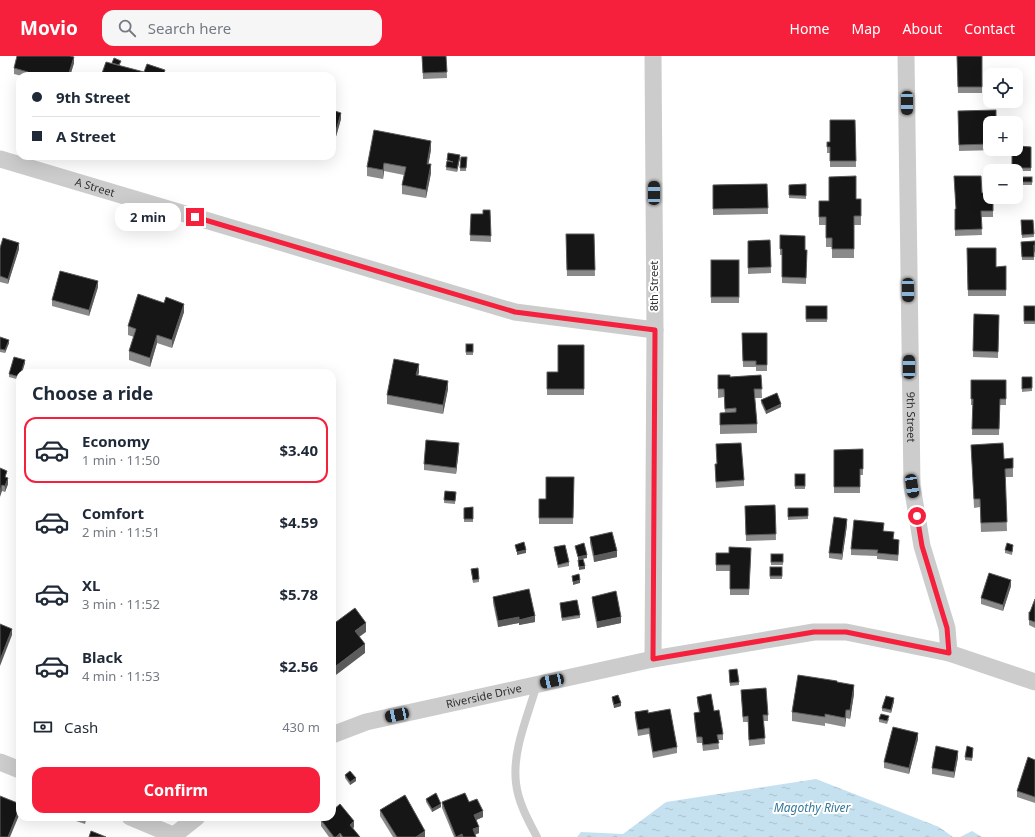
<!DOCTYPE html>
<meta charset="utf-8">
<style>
body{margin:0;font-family:"Noto Sans",sans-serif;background:#f6f6f7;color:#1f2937;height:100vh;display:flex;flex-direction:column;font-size:15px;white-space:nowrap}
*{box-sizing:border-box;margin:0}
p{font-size:13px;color:#747a83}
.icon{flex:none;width:22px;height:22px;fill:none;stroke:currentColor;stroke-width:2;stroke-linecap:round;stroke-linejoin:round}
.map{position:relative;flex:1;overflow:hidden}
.sheet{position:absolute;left:16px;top:313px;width:320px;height:452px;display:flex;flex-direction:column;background:#fff;border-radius:12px;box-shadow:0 4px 16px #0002}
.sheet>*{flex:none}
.guide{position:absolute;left:16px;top:16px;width:320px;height:88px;border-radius:12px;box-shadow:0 4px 16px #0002;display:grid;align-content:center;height:88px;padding:0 16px;background:#fff}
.buttons{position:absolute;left:983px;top:12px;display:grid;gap:8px}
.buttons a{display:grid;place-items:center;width:40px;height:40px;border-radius:8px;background:#fff;box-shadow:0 4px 16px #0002;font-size:20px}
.end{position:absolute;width:18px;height:18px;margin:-9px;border:5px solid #f6203c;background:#fff;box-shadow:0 0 0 2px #fff}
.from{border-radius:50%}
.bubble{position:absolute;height:28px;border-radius:12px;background:#fff;box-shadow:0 4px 16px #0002;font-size:13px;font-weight:700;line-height:28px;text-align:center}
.car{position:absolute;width:12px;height:24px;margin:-12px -6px;border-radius:5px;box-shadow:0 0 3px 1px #0007;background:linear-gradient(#222 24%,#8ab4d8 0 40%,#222 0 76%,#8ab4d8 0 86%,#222 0)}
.guide b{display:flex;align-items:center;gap:14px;height:38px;font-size:15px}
.guide b+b{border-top:1px solid #e0e1e3}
.guide i{width:10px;height:10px;background:#1f2937}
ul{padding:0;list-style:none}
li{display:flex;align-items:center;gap:12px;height:66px;margin:0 8px 6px;padding:0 8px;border:2px solid transparent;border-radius:12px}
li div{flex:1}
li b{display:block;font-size:15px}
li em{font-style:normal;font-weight:700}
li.on{border-color:#f6203c}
li>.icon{width:36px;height:36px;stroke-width:1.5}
h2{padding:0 16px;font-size:18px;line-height:48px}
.pay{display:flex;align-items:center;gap:10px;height:44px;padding:0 16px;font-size:15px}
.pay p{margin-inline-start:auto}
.button{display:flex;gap:8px;margin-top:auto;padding:8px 16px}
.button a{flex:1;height:46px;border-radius:12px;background:#f6203c;color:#fff;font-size:16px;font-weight:700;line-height:46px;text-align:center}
header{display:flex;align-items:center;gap:24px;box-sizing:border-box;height:56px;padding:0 20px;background:#f6203c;color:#fff}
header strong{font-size:19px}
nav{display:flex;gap:22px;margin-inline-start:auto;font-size:14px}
.search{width:280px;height:36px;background:#f6f6f7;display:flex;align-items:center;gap:10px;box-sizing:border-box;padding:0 14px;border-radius:12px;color:#747a83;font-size:15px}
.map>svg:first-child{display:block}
</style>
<header>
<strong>Movio</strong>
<div class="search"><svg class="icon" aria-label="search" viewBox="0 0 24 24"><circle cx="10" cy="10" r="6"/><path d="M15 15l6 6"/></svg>Search here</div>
<nav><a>Home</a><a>Map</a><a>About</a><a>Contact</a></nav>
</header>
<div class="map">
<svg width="1035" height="781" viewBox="0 0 1035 781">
<defs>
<pattern id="water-ripples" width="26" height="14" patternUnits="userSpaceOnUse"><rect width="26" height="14" fill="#c5e1ef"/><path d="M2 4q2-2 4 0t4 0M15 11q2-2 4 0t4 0" fill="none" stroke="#aac1cd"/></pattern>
</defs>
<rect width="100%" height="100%" fill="#fff"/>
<g fill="url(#water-ripples)">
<polygon points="816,723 939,771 953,781 577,781 581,776 623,778 666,746"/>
<polygon points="972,775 982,781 960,781"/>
</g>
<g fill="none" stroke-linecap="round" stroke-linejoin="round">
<path stroke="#ccc" stroke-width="8" d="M537 781C528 764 518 746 516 727 512 694 528 660 537 628"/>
<g stroke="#ccc" stroke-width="17">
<path id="s1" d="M906 0 912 430 922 490 947 572 949 597"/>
<path id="s2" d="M0 103 515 256 655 274"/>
<polyline points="653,603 655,274 653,0"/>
<path id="s3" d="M332 679 366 666 653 603 814 576H846L949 597 1035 626"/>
<polyline points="0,706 20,714"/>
<polyline points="130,761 173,779"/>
<polyline points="172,781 197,761"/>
</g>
</g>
<g fill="#8a8a8a">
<polygon points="422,0 446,0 447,22 423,23"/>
<polygon points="957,0 982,0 982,37 958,37"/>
<polygon points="74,7 70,20 22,20 14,18 14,12"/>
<polygon points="332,54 341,63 333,91 332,90"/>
<polygon points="958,55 990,67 990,93 997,93 997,94 959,95"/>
<polygon points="855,64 856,111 830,111 830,97 827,97 827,86 830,86"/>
<polygon points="1018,90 1031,91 1031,115 1012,115 1012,93"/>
<polygon points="431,94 428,108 431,117 426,142 402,138 402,129 404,119 384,115 383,123 367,120 367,111"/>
<polygon points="448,97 460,102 457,116 446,114"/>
<polygon points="461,101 467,101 466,115 460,115"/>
<polygon points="954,120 982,137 993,155 993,161 981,161 982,179 955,180 955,153 956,153"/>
<rect x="1020" y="121" width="12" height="8"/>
<polygon points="767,128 768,158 713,159 713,129"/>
<polygon points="806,128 806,143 789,142 789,129"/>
<polygon points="856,143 861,143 861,169 854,169 854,202 832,202 832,191 826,191 826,169 819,169 819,145 829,145"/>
<polygon points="490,154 491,186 470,185 471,158 483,158"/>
<polygon points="1021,164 1033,164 1034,181 1022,182"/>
<polygon points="566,178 594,178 595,220 567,220"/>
<polygon points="780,179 805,194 807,194 806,228 782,227 782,199 780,199"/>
<polygon points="770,184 771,217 748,218 748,185"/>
<polygon points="1035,185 1035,199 1034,192 1034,204 1022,204 1021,186"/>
<polygon points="0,192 19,193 8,228 0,226"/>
<polygon points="967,192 996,211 1006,210 1006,240 968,240"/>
<rect x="711" y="204" width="28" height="43"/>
<polygon points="98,231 89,260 52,250 52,244"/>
<rect x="806" y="250" width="21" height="16"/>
<rect x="1024" y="250" width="11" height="18"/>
<polygon points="184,256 172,292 157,287 150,311 129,304 129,295 134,281 128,279 128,270"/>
<polygon points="974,258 999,259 998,302 973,301"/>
<polygon points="742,277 767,277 767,315 756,315 756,311 743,311"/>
<polygon points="0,281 9,287 5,297 0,296"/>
<rect x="466" y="288" width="7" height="11"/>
<polygon points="584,289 584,339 547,339 547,316 558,316"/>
<polygon points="25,307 20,317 20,324 9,321 9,318"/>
<polygon points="419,316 418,319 448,333 443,358 387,348 387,339"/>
<polygon points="718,319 730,321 761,319 762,342 755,342 757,368 757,377 720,378 720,357 725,357 724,341 718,342"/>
<polygon points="1022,321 1032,321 1032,335 1022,336"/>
<polygon points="971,324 1006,324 1006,349 1000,349 999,379 972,379 973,349 971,349"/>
<polygon points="761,344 781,351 766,358 761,347"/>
<polygon points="971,389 1004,403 1013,412 1013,421 1005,421 1007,475 981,476 980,451 974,452"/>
<polygon points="459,393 456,418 424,414 424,408"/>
<polygon points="863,393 863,419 860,419 860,437 834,437 834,394"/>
<polygon points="715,408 717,408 744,424 744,430 716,432"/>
<polygon points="0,412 7,422 8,428 5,436 2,435"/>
<rect x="795" y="418" width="10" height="15"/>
<polygon points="574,421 573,468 539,468 539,443 546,443"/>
<polygon points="445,435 456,436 455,448 444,447"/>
<polygon points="775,449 776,484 746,485 745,450"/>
<polygon points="473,451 473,466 464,466 464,452"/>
<polygon points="788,452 808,452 808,463 788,464"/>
<polygon points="847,469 842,504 829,502 829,497"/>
<polygon points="884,475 894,483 899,490 898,505 877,503 877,500 851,499 851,493"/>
<polygon points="590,481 617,501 594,506 590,487"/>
<polygon points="554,491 569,506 569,510 558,512"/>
<polygon points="1013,492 1012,499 1005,497 1005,494"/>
<polygon points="716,497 751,498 749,539 730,539 730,515 716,515"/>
<rect x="771" y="498" width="12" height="11"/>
<rect x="770" y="511" width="12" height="12"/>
<polygon points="471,513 479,523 479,526 473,527"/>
<polygon points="1011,530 1003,555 981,548 981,542"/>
<polygon points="493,541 535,566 519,569 519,567 498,571 493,547"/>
<polygon points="592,541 621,567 597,572 592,546"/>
<polygon points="1035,543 1035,572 1029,569 1029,556 1030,556"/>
<polygon points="560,547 580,559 580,562 562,565"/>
<polygon points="729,614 739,626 739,629 730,630"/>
<polygon points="837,627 854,638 850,663 846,662 845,671 825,667 825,670 792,665 792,656"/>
<polygon points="741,634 768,659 768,665 763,665 765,688 749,690 748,666 743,666"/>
<polygon points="612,641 621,650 614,652 612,644"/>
<polygon points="697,641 714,655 723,678 723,684 718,684 719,693 703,695 702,687 697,687 694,663 694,657 699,656 697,647"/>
<polygon points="894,645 891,657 882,655 882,652"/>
<polygon points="635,656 648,657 677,691 677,697 653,702 649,678 638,680 635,662"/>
<polygon points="879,663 889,663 887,668 879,666"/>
<polygon points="918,683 909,718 884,712 884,706"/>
<polygon points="973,694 972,705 965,704 965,701"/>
<polygon points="958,701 954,722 932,718 932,712"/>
<polygon points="1035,704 1035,747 1017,741 1017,735"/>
<polygon points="345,719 356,725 350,729 345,722"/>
<polygon points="426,743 441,751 432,756 426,746"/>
<polygon points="442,746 469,746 483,761 476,764 479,777 475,779 476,781 454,781 442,752"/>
<polygon points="380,754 425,781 393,781 380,760"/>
<polygon points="87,761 85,768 76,765 76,762"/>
<polygon points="321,764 354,771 353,772 360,781 329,781 321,770"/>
</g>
<g fill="#5c5c5c">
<polygon points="74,1 74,7 70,20 68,20"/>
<polygon points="341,57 341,63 333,91 333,85"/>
<polygon points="431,85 431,94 427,116 427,108"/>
<polygon points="460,99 460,102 457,116 457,113"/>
<polygon points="384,107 384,115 383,123 383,114"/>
<polygon points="431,108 431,117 426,142 426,134"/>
<polygon points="19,187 19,193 8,228 8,223"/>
<polygon points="98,225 98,231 89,260 89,254"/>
<polygon points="184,248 184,256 172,292 172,284"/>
<polygon points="157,279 157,287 150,311 150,302"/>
<polygon points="9,284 9,287 5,297 5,294"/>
<polygon points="25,304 25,307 22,317 21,317"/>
<polygon points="419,308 419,316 416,328 416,319"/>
<polygon points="448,325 448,333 443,358 443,349"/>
<polygon points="781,348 781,351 766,358 766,355"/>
<polygon points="459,387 459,393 456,418 456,412"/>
<polygon points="8,422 8,428 5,436 5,430"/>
<polygon points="2,429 2,435 0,441 0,435"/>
<polygon points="847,463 847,469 842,504 842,498"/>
<polygon points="526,494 526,497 517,499 517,496"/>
<polygon points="617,495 617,501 594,506 594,500"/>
<polygon points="587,499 587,502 578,504 578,501"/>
<polygon points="585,510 585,513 579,514 579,511"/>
<polygon points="580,524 580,527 573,529 573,526"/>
<polygon points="1011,524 1011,530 1003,555 1003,549"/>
<polygon points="535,560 535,566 519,569 519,564"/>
<polygon points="519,561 519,567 498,571 498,565"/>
<polygon points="621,561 621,567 597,572 597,566"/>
<polygon points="366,567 366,576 355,584 355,575"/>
<polygon points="12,573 12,579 0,610 0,604"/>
<polygon points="365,588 365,597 332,622 332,613"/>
<polygon points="854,629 854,638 850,663 850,654"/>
<polygon points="894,642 894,645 891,657 891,654"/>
<polygon points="621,647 621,650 614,652 614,649"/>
<polygon points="846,654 846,662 845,671 845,662"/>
<polygon points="918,677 918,683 909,718 909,712"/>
<polygon points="958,695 958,701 954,722 954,716"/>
<polygon points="356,722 356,725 350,729 350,726"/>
<polygon points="441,748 441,751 432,756 432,753"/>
<polygon points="20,751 20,757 10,781 8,781"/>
<polygon points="483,755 483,761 474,765 474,759"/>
<polygon points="354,765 354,771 350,775 350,769"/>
<polygon points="479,771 479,777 473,779 473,773"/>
<polygon points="425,775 425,781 416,781"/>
<polygon points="340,777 340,781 336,781"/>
<polygon points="462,778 462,781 456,781"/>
</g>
<g fill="#161616" stroke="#5c5c5c">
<polygon points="17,0 70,0 74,1 68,20 30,20 27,19 28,16 14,12"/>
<polygon points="422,0 446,0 447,16 423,17"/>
<polygon points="957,0 982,0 982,31 958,31"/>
<polygon points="114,2 121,5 119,9 112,7"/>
<polygon points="106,6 144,16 147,8 165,14 163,20 101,20"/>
<polygon points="332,54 341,57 333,85 332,84"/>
<polygon points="996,54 996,67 990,67 990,88 959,89 958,55"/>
<polygon points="830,64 855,64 856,105 830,105 830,91 827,91 827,86 830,86"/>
<polygon points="374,74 431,85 427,108 431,108 426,134 402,129 406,111 384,107 383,114 367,111"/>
<polygon points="1016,89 1018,89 1018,90 1031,91 1031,112 1012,112 1012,93 1016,93"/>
<polygon points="448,97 460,99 457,113 446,111 447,105 453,106 447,104"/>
<polygon points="461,101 467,101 466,112 460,112"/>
<polygon points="856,120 856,143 861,143 861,160 854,160 854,193 832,193 832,182 826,182 826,161 819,161 819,145 829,145 829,121"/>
<polygon points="954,120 981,120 982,137 990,137 990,141 993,141 993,155 981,155 982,173 955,174 955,153 956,153"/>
<rect x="1020" y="121" width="12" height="5"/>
<polygon points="767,128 768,152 713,153 713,129"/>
<polygon points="806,128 806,140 789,139 789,129"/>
<polygon points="483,154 490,154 491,180 470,179 471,158 483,158"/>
<polygon points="1021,164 1033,164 1034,178 1022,179"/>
<polygon points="566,178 594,178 595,214 567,214"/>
<polygon points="780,179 805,180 805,194 807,194 806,222 782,221 782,193 780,193"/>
<polygon points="3,182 19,187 8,223 0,220 0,192"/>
<polygon points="770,184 771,211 748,212 748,185"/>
<polygon points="1035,185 1035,196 1034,189 1034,201 1022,201 1021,186"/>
<polygon points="967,192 996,192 996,211 1006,210 1006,234 968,234"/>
<rect x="711" y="204" width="28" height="37"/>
<polygon points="60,215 98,225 89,254 52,244"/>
<polygon points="138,238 164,247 166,241 184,248 172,284 157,279 150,302 129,295 136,273 128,270"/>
<rect x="806" y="250" width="21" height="13"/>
<rect x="1024" y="250" width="11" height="15"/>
<polygon points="974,258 999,259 998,296 973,295"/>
<polygon points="742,277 767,277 767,309 756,309 756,305 743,305"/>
<polygon points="0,281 9,284 5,294 0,293"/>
<rect x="466" y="288" width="7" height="8"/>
<polygon points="558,289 584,289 584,333 547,333 547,316 558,316"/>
<polygon points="14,301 25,304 21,317 20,317 20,321 9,318"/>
<polygon points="394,303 419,308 416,319 448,325 443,349 387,339"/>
<polygon points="718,319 730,319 730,321 761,319 762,333 754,333 757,368 720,369 720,357 736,356 736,352 725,353 724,333 718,333"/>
<polygon points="1022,321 1032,321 1032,332 1022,333"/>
<polygon points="971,324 1006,324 1006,343 1000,343 999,373 972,373 973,343 971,343"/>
<polygon points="777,337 781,348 766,355 761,344"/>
<polygon points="426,384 459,387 456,412 424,408"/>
<polygon points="741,387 744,424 716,426 715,408 717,408 716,388"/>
<polygon points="1003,387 1004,403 1013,402 1013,412 1005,413 1007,466 981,467 980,443 974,443 971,389"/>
<polygon points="863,393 863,413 860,413 860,431 834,431 834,394"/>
<polygon points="0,412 7,415 5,421 8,422 5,430 2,429 0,435"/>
<rect x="795" y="418" width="10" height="12"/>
<polygon points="546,421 574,421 573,462 539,462 539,443 546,443"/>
<polygon points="445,435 456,436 455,445 444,444"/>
<polygon points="775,449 776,478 746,479 745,450"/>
<polygon points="473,451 473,463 464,463 464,452"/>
<polygon points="788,452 808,452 808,460 788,461"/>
<polygon points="834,461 847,463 842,498 829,497"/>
<polygon points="854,464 884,467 883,475 894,476 893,483 899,484 898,499 877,497 878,494 851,493"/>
<polygon points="612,476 617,495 594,500 590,481"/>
<polygon points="524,486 526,494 517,496 515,489"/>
<polygon points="584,487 587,499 578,501 575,490"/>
<polygon points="1007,487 1013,489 1012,496 1005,494"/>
<polygon points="565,489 569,506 558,509 554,491"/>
<polygon points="729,491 751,492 749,533 730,533 730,509 716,509 716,497 729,497"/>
<rect x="771" y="498" width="12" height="8"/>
<polygon points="583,503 585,510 579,511 578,504"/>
<rect x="770" y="511" width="12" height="9"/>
<polygon points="478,512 479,523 473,524 471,513"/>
<polygon points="989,517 1011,524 1003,549 981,542"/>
<polygon points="579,518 580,524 573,526 572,520"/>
<polygon points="529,533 535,560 519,564 519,561 498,565 493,541"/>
<polygon points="616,535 621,561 597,566 592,541"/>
<polygon points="1035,543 1035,566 1029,564 1029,556 1030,556"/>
<polygon points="577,544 580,559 562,562 560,547"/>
<polygon points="355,552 366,567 355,575 365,588 332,613 332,569"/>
<polygon points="0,568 12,573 0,604"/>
<polygon points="737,613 739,626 730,627 729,614"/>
<polygon points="798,619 837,625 837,626 854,629 850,654 846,654 845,662 825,658 825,661 792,656"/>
<polygon points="766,632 768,659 763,659 765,682 749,684 748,660 743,661 741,634"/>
<polygon points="711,638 714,655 719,654 723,678 717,679 719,687 703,689 702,681 697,681 694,657 700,656 697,641"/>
<polygon points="618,639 621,647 614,649 612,641"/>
<polygon points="886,640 894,642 891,654 882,652"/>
<polygon points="670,653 677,691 653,696 649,672 638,674 635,656 648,654 648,657"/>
<polygon points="881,658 889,660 887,665 879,663"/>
<polygon points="893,671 918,677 909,712 884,706"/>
<polygon points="936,690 958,695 954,716 932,712"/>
<polygon points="967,690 973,692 972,702 965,701"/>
<polygon points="1028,701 1035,704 1035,741 1017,735"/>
<polygon points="350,715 356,722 350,726 345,719"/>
<polygon points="436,737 441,748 432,753 426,743"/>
<polygon points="465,737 469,746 477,743 483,755 474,759 479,771 473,773 476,781 463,781 462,778 456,781 442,746"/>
<polygon points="405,739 425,775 416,781 397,781 380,754"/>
<polygon points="0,740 20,748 20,751 8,781 0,781"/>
<polygon points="340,748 354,765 350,769 360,781 343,781 340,777 336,781 334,781 321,764 324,761 332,761 332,755"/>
<polygon points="76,761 86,761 85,765 76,762"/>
<polygon points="91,775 106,781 89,781"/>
</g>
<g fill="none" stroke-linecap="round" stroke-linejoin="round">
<polyline stroke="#f6203c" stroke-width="5" points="195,161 515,256 655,274 653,603 814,576 846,576 949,597 947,572 922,490 917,460"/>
</g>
<g text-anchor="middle" stroke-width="4" stroke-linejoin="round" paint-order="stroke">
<g font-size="11" fill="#2f2f2f" stroke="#fff">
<text dy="4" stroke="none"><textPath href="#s2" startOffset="99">A Street</textPath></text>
<text transform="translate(654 230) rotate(-90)" y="4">8th Street</text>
<text dy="4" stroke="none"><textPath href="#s1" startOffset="361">9th Street</textPath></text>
<text dy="4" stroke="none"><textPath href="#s3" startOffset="157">Riverside Drive</textPath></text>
</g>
<g font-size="12" font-style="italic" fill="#347899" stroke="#fff">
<text x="812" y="756">Magothy River</text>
</g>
</g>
</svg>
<div class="buttons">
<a><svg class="icon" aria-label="locate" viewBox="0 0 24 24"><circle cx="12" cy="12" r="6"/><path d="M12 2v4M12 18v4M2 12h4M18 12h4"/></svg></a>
<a>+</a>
<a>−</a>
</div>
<i class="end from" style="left:917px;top:460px"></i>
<i class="end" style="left:195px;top:161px"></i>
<div class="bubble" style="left:115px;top:147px;width:66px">2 min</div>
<i class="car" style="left:907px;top:47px;rotate:180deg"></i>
<i class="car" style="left:654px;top:137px;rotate:0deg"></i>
<i class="car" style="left:908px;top:234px;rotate:179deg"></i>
<i class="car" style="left:909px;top:311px;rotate:0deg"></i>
<i class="car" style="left:912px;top:430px;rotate:171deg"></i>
<i class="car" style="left:552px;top:625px;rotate:258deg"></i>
<i class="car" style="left:397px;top:659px;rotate:258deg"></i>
<div class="guide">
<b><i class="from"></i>9th Street</b>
<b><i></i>A Street</b>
</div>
<section class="sheet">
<h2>Choose a ride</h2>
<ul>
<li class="on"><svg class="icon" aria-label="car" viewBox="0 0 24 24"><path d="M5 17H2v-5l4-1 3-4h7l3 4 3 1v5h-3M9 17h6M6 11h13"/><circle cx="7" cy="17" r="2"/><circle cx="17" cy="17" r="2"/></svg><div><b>Economy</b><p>1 min · 11:50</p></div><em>$3.40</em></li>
<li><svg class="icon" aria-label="car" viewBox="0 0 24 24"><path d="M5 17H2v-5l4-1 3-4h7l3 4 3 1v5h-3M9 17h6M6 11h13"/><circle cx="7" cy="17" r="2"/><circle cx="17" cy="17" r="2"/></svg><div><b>Comfort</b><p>2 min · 11:51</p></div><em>$4.59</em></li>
<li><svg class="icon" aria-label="car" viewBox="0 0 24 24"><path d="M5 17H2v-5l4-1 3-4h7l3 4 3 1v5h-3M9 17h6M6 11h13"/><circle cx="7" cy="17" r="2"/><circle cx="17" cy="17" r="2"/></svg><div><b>XL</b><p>3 min · 11:52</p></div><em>$5.78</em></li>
<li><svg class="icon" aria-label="car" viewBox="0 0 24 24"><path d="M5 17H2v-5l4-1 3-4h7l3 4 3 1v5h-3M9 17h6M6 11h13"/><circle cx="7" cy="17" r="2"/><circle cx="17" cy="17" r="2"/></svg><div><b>Black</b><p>4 min · 11:53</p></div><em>$2.56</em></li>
</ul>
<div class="pay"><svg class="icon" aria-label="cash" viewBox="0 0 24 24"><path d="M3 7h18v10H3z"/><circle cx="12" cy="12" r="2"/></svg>Cash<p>430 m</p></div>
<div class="button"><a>Confirm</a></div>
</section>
</div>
